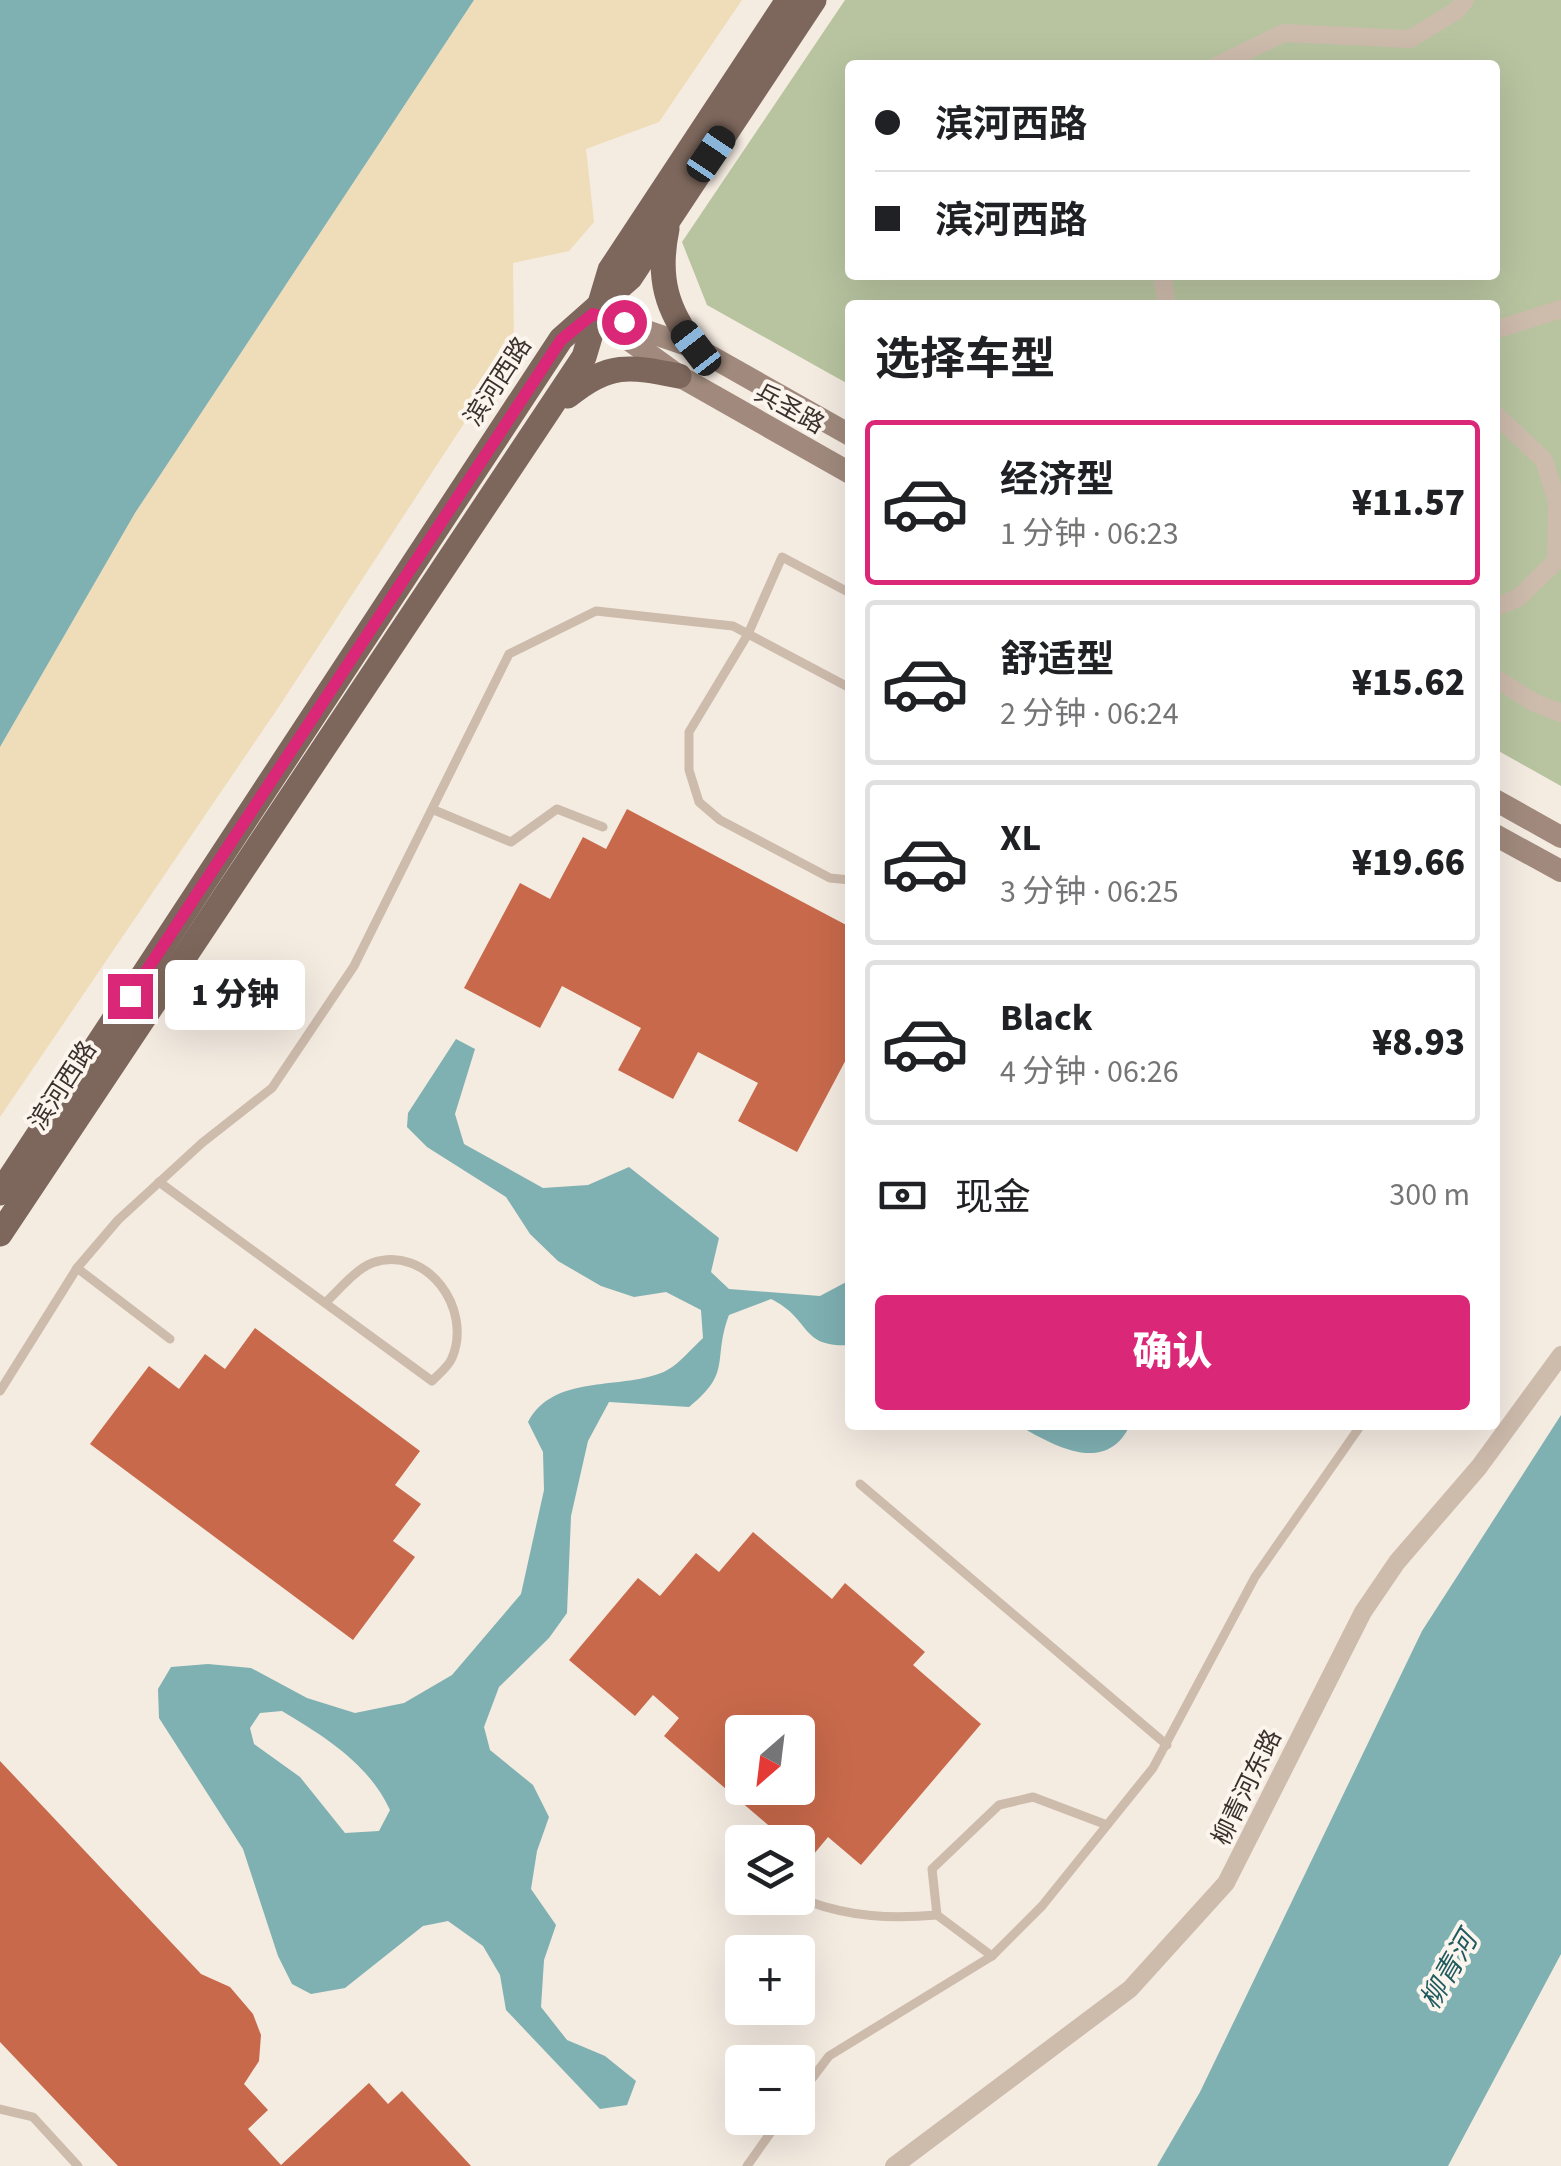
<!DOCTYPE html>
<html lang="zh">
<meta charset="utf-8">
<style>
body{margin:0;font-family:"Source Sans 3","Noto Sans SC",sans-serif;background:#f6f6f6;color:#202124;height:100vh;display:flex;flex-direction:column;font-size:38px;white-space:nowrap}
*{box-sizing:border-box;margin:0}
p{font-size:32px;color:#757577}
.icon{flex:none;width:55px;height:55px;fill:none;stroke:currentColor;stroke-width:2;stroke-linecap:round;stroke-linejoin:round}
.map{position:relative;flex:1;overflow:hidden}
.details{position:absolute;left:845px;top:300px;width:655px;height:1130px;display:flex;flex-direction:column;background:#fff;border-radius:10px;box-shadow:0 10px 40px #0002}
.details>*{flex:none}
.hud{position:absolute;left:845px;top:60px;width:655px;height:220px;border-radius:10px;box-shadow:0 10px 40px #0002;display:grid;align-content:center;height:220px;padding:0 30px;background:#fff}
.needle{width:65px;rotate:208deg}
.tools{position:absolute;left:725px;top:1715px;display:grid;gap:20px}
.tools a{display:grid;place-items:center;width:90px;height:90px;border-radius:10px;background:#fff;box-shadow:0 10px 40px #0002;font-size:50px}
.end{position:absolute;width:45px;height:45px;margin:-22px;border:12px solid #db2777;background:#fff;box-shadow:0 0 0 5px #fff}
.from{border-radius:50%}
.bubble{position:absolute;height:70px;border-radius:10px;background:#fff;box-shadow:0 10px 40px #0002;font-size:32px;font-weight:800;line-height:70px;text-align:center}
.car{position:absolute;width:30px;height:60px;margin:-30px -15px;border-radius:12px;box-shadow:0 0 8px 2px #0007;background:linear-gradient(#222 24%,#8ab4d8 0 40%,#222 0 76%,#8ab4d8 0 86%,#222 0)}
.hud b{display:flex;align-items:center;gap:35px;height:95px;font-size:38px}
.hud b+b{border-top:2px solid #e0e0e0}
.hud i{width:25px;height:25px;background:#202124}
ul{padding:0;list-style:none}
li{display:flex;align-items:center;gap:30px;height:165px;margin:0 20px 15px;padding:0 10px;border:5px solid #e0e0e0;border-radius:10px}
li div{flex:1}
li b{display:block;font-size:38px}
li em{font-style:normal;font-weight:800}
li.selected{border-color:#db2777}
li>.icon{width:90px;height:90px;stroke-width:1.5}
h2{padding:0 30px;font-size:45px;line-height:120px}
.pay{display:flex;align-items:center;gap:25px;height:110px;padding:0 30px;font-size:38px}
.pay p{margin-inline-start:auto}
.button{display:flex;gap:20px;margin-top:auto;padding:20px 30px}
.button a{flex:1;height:115px;border-radius:10px;background:#db2777;color:#fff;font-size:40px;font-weight:800;line-height:115px;text-align:center}
.map>svg:first-child{display:block}
</style>
<div class="map">
<svg width="1561" height="2166" viewBox="0 0 1561 2166">
<rect width="100%" height="100%" fill="#f4ebe1"/>
<path fill="#b8c4a0" fill-rule="evenodd" d="M845 0H1561V786L1495 749V305H850V385L707 305 682 242ZM850 65H1495V275H850Z"/>
<polygon fill="#efdcb8" points="474,0 742,0 659,122 586,149 594,222 569,251 513,263 514,347 280,705 0,1117 0,747 135,513"/>
<g fill="#7fb0b2" fill-rule="evenodd">
<polygon points="0,0 474,0 135,513 0,747"/>
<path d="M456 1039 475 1049 455 1114 464 1144 543 1188 588 1185 629 1167 719 1238 711 1272 729 1289 820 1296 850 1280V1345C799 1348 812 1319 771 1299L729 1315C712 1360 733 1372 689 1407L609 1402 588 1441 571 1516 567 1613 549 1638 499 1687 484 1727 490 1750 533 1785 549 1817 537 1851 531 1889 556 1925 544 1960 541 2007 567 2040 605 2056 636 2081 627 2105 600 2109 506 2010 500 1975 483 1946 448 1921 423 1926 345 1988 311 1994 292 1984 278 1956 243 1849 159 1718 158 1689 171 1667 208 1664 251 1668 307 1698 355 1713 404 1703 452 1675 521 1594 544 1490 543 1452 528 1422C554 1374 617 1390 661 1373 676 1368 691 1349 703 1338L701 1310 666 1292 634 1297 601 1286 558 1261 530 1234 506 1197 427 1147 407 1127 408 1113ZM282 1711C325 1737 368 1763 390 1810L379 1831 345 1833 300 1777 254 1744 250 1728 260 1713Z"/>
<polygon points="1561,1415 1561,1954 1448,2166 1157,2166 1200,2092 1422,1631"/>
<path d="M1018 1425H1130C1106 1476 1054 1446 1018 1425Z"/>
</g>
<g fill="#c8694b" fill-rule="evenodd">
<polygon points="627,809 850,927 850,1052 797,1152 738,1121 758,1083 698,1052 673,1099 618,1070 641,1028 562,986 540,1028 464,988 520,883 550,899 583,837 606,849"/>
<polygon points="255,1328 420,1451 395,1485 421,1504 393,1541 415,1557 353,1640 90,1444 149,1366 179,1389 205,1354 225,1369"/>
<path d="M753 1532 832 1599 845 1583 925 1652 913 1665 981 1724 861 1865 828 1837 809 1860 798 1850V1842H788L664 1736 679 1718 653 1695 635 1716 569 1660 638 1578 660 1596 696 1553 719 1572ZM742 1732H798V1788H742Z"/>
<polygon points="0,1761 201,1974 230,1987 253,2014 261,2035 259,2061 244,2084 268,2110 248,2129 281,2165 369,2083 388,2104 402,2091 471,2166 118,2166 0,2042"/>
</g>
<g fill="none" stroke-linecap="round" stroke-linejoin="round">
<g stroke="#cdbbac" stroke-width="9">
<polyline points="850,593 782,557 748,634 689,732 689,770 699,802 720,820 830,878 850,880"/>
<polyline points="434,810 511,842 557,809 603,827"/>
<path d="M159 1182 432 1381C439 1374 449 1366 452 1358 473 1309 427 1244 372 1263 356 1269 338 1291 325 1303"/>
<polyline points="77,1268 170,1339"/>
<polyline points="0,1391 77,1268 118,1220 202,1143 272,1088 354,966 509,654 596,611 733,626 850,688"/>
<polyline points="860,1484 1167,1745"/>
<path d="M807 1901C851 1917 890 1919 937 1915"/>
<polyline points="992,1956 937,1915 932,1869 999,1805 1033,1797 1107,1825"/>
<polyline points="798,2097 829,2056 992,1956 1042,1906 1153,1768 1255,1577 1361,1425"/>
<polyline points="0,2109 33,2117 78,2166"/>
<polyline points="747,2166 781,2118"/>
</g>
<g stroke="#cdbbac" stroke-width="18">
<polyline points="1218,65 1284,33 1410,39 1456,11 1465,0"/>
<polyline points="1162,275 1167,305"/>
<polyline points="1495,330 1561,309"/>
<polyline points="1495,414 1544,460 1557,502 1556,561 1518,598 1495,607"/>
<polyline points="1495,678 1535,703 1561,713"/>
<polyline points="894,2166 1130,1989 1226,1883 1363,1612 1397,1562 1479,1467 1561,1355"/>
</g>
<g stroke="#a18a7d" stroke-width="22">
<polyline points="593,314 679,376 850,473"/>
<polyline points="611,319 696,348 850,435"/>
<polyline points="1495,800 1561,837"/>
<polyline points="1495,835 1561,871"/>
</g>
<g stroke="#7d675c" stroke-width="25">
<path d="M667 229C657 277 666 310 696 348"/>
<path d="M568 396C609 362 629 366 679 376"/>
<polyline points="0,1193 561,339 630,278 814,0"/>
<polyline points="0,1234 584,357 610,270 788,0"/>
</g>
</g>
<g fill="none" stroke-linecap="round" stroke-linejoin="round">
<polyline stroke="#db2777" stroke-width="12" points="130,996 561,340 593,314 624,322"/>
</g>
<g text-anchor="middle" stroke-width="8" stroke-linejoin="round" paint-order="stroke">
<g font-size="25" fill="#3b302b" stroke="#fbf5ee">
<text transform="translate(497 381) rotate(-57)" y="9">滨河西路</text>
<text transform="translate(790 408) rotate(29)" y="9">兵圣路</text>
<text transform="translate(62 1085) rotate(-57)" y="9">滨河西路</text>
<text transform="translate(1246 1787) rotate(-64)" y="9">柳青河东路</text>
</g>
<g font-size="28" font-style="italic" fill="#1f5a5e" stroke="#fbf5ee">
<text transform="translate(1448 1970) rotate(-60)" y="10">柳青河</text>
</g>
</g>
</svg>
<div class="tools">
<a><svg class="needle" viewBox="-14 -14 28 28"><path d="M0-13l5 13h-10z" fill="#e53935"/><path d="M0 13l5-13h-10z" fill="#757577"/></svg></a>
<a><svg class="icon" aria-label="layers" viewBox="0 0 24 24"><path d="M12 4l9 5-9 5-9-5zM3 14l9 5 9-5"/></svg></a>
<a>+</a>
<a>−</a>
</div>
<i class="end from" style="left:624px;top:322px"></i>
<i class="end" style="left:130px;top:996px"></i>
<div class="bubble" style="left:165px;top:960px;width:140px">1 分钟</div>
<i class="car" style="left:711px;top:154px;rotate:34deg"></i>
<i class="car" style="left:696px;top:348px;rotate:322deg"></i>
<div class="hud">
<b><i class="from"></i>滨河西路</b>
<b><i></i>滨河西路</b>
</div>
<section class="details">
<h2>选择车型</h2>
<ul>
<li class="selected"><svg class="icon" aria-label="car" viewBox="0 0 24 24"><path d="M5 17H2v-5l4-1 3-4h7l3 4 3 1v5h-3M9 17h6M6 11h13"/><circle cx="7" cy="17" r="2"/><circle cx="17" cy="17" r="2"/></svg><div><b>经济型</b><p>1 分钟 · 06:23</p></div><em>¥11.57</em></li>
<li><svg class="icon" aria-label="car" viewBox="0 0 24 24"><path d="M5 17H2v-5l4-1 3-4h7l3 4 3 1v5h-3M9 17h6M6 11h13"/><circle cx="7" cy="17" r="2"/><circle cx="17" cy="17" r="2"/></svg><div><b>舒适型</b><p>2 分钟 · 06:24</p></div><em>¥15.62</em></li>
<li><svg class="icon" aria-label="car" viewBox="0 0 24 24"><path d="M5 17H2v-5l4-1 3-4h7l3 4 3 1v5h-3M9 17h6M6 11h13"/><circle cx="7" cy="17" r="2"/><circle cx="17" cy="17" r="2"/></svg><div><b>XL</b><p>3 分钟 · 06:25</p></div><em>¥19.66</em></li>
<li><svg class="icon" aria-label="car" viewBox="0 0 24 24"><path d="M5 17H2v-5l4-1 3-4h7l3 4 3 1v5h-3M9 17h6M6 11h13"/><circle cx="7" cy="17" r="2"/><circle cx="17" cy="17" r="2"/></svg><div><b>Black</b><p>4 分钟 · 06:26</p></div><em>¥8.93</em></li>
</ul>
<div class="pay"><svg class="icon" aria-label="cash" viewBox="0 0 24 24"><path d="M3 7h18v10H3z"/><circle cx="12" cy="12" r="2"/></svg>现金<p>300 m</p></div>
<div class="button"><a>确认</a></div>
</section>
</div>
